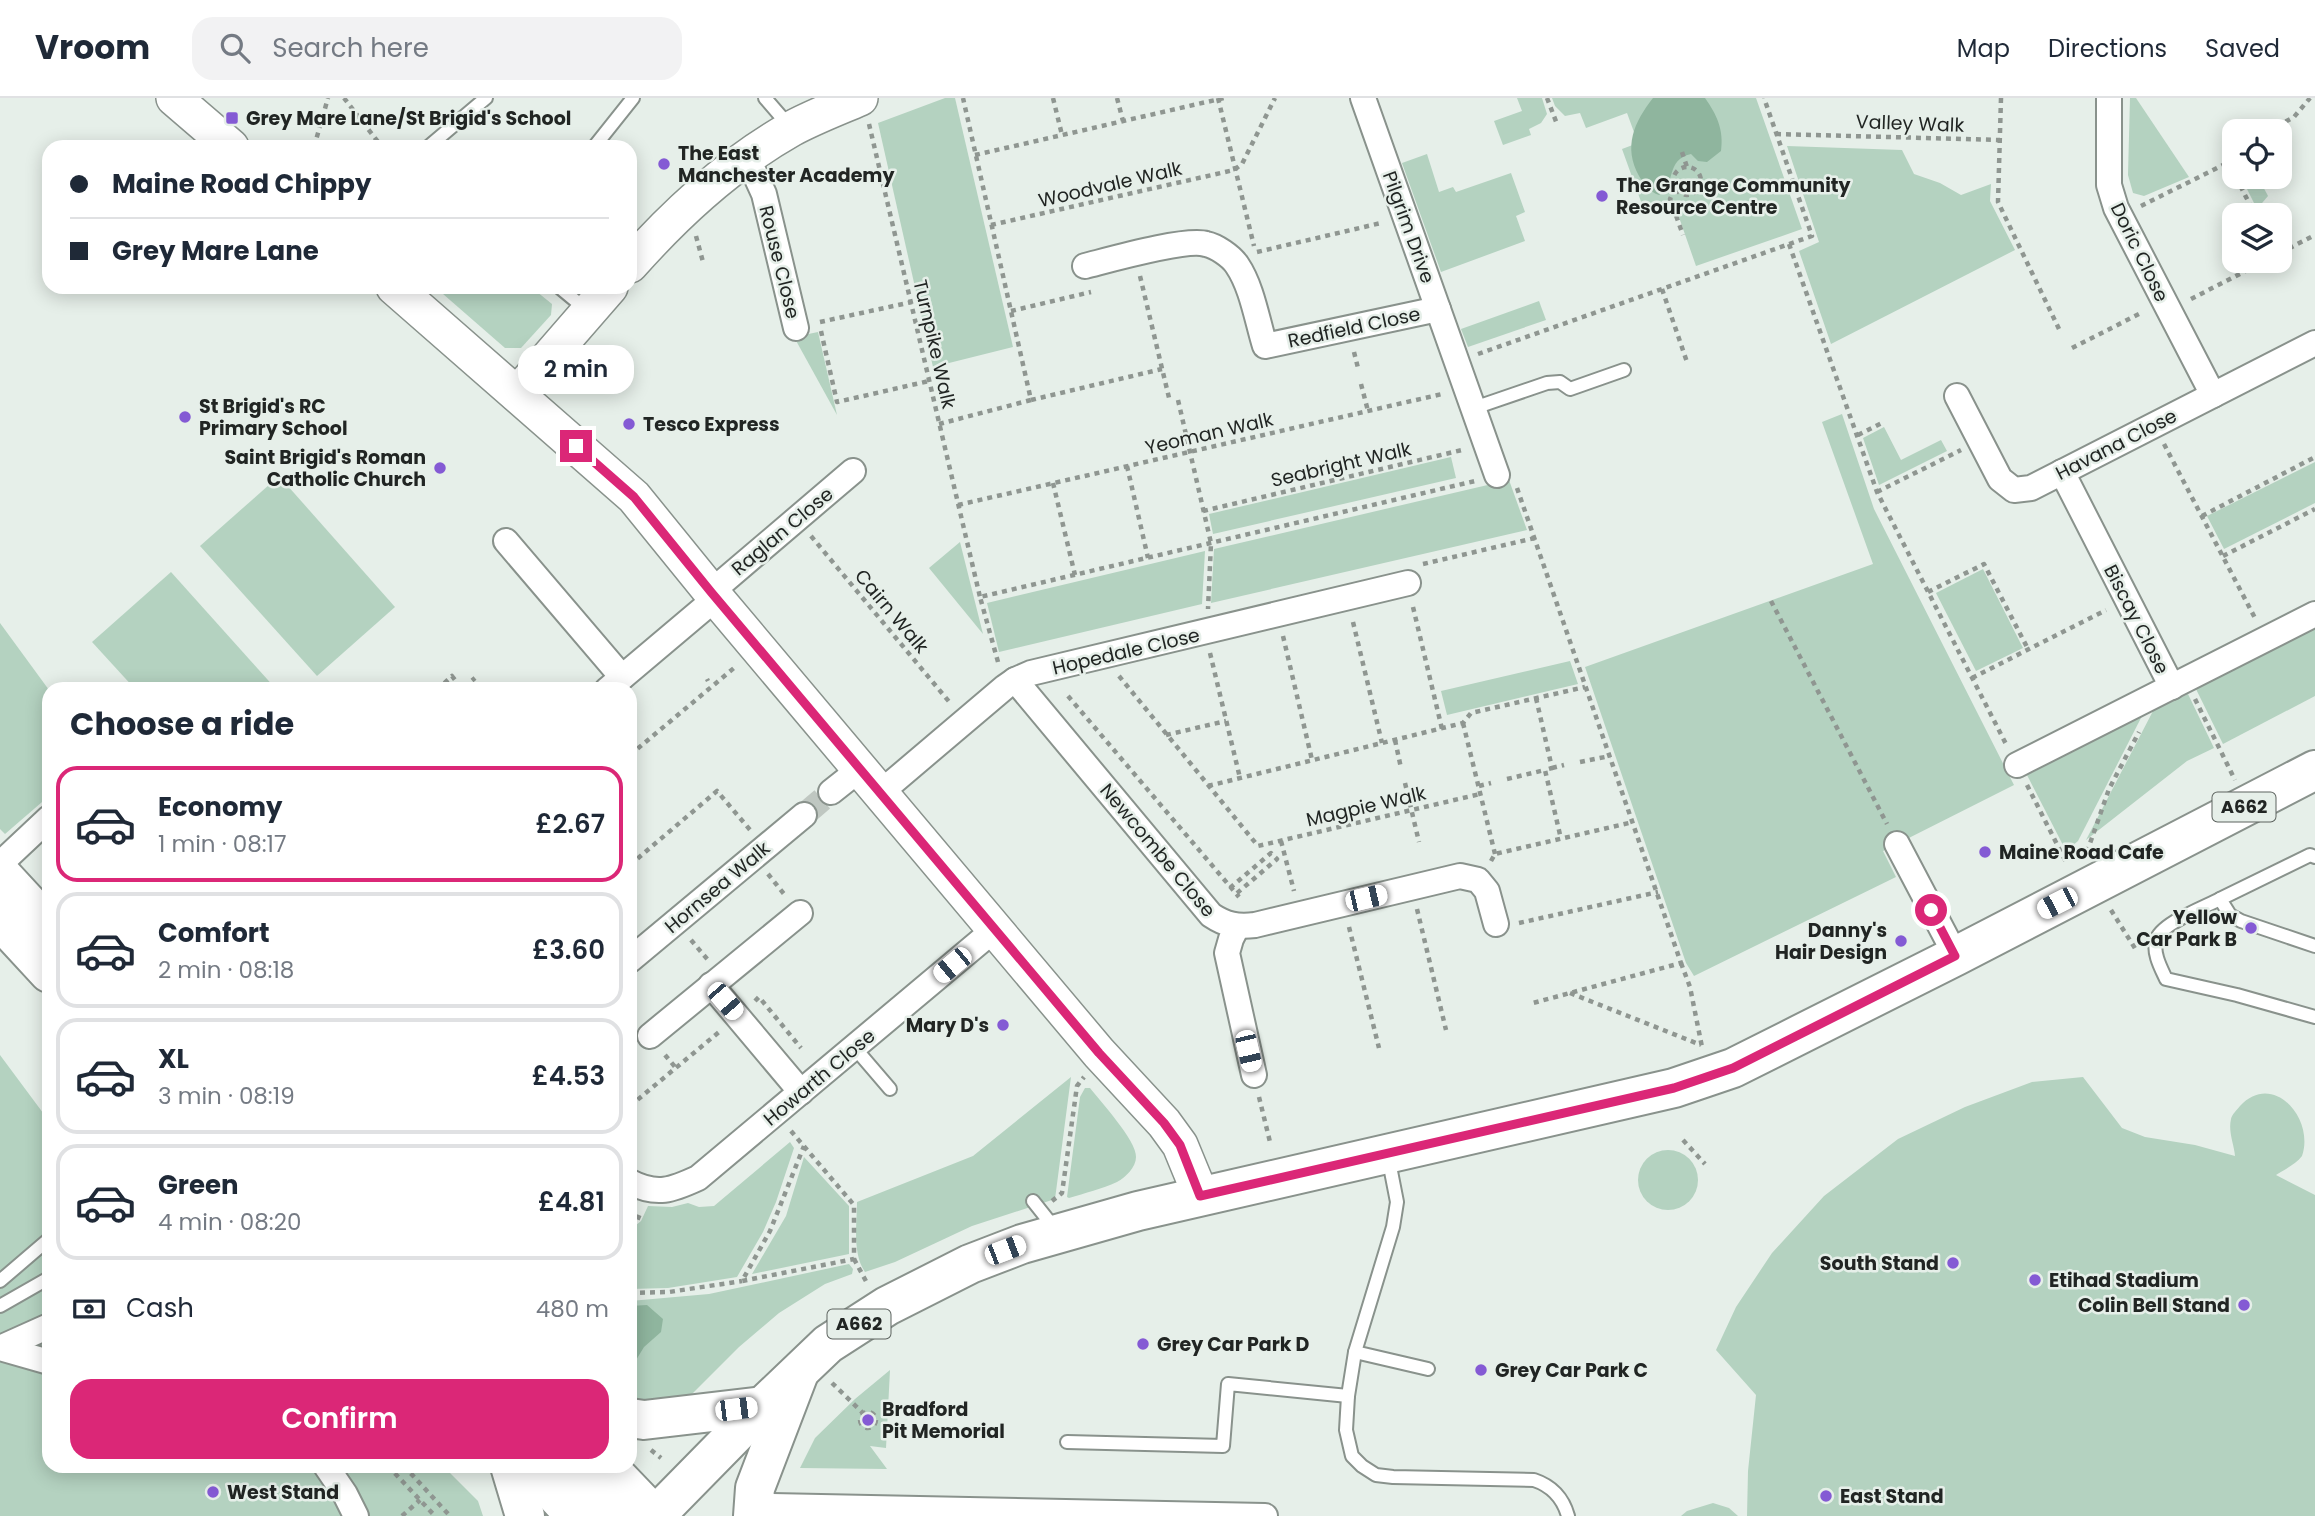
<!DOCTYPE html>
<meta charset="utf-8">
<style>
body{margin:0;font-family:Poppins,sans-serif;background:#f2f2f3;color:#1f2937;height:100vh;display:flex;flex-direction:column;font-size:26px;white-space:nowrap}
*{box-sizing:border-box;margin:0}
p{font-size:23px;color:#747a83}
.icon{flex:none;width:38px;height:38px;fill:none;stroke:currentColor;stroke-width:2;stroke-linecap:round;stroke-linejoin:round}
.map{position:relative;flex:1;overflow:hidden}
.sheet{position:absolute;left:42px;top:584px;width:595px;height:791px;display:flex;flex-direction:column;background:#fff;border-radius:21px;box-shadow:0 4px 18px #0003}
.sheet>*{flex:none}
.banner{position:absolute;left:42px;top:42px;width:595px;height:154px;border-radius:21px;box-shadow:0 4px 18px #0003;display:grid;align-content:center;height:154px;padding:0 28px;background:#fff}
.controls{position:absolute;left:2222px;top:21px;display:grid;gap:14px}
.controls a{display:grid;place-items:center;width:70px;height:70px;border-radius:14px;background:#fff;box-shadow:0 4px 18px #0003;font-size:35px}
.end{position:absolute;width:32px;height:32px;margin:-16px;border:9px solid #db2777;background:#fff;box-shadow:0 0 0 4px #fff}
.from{border-radius:50%}
.bubble{position:absolute;height:49px;border-radius:21px;background:#fff;box-shadow:0 4px 18px #0003;font-size:23px;font-weight:600;line-height:49px;text-align:center}
.car{position:absolute;width:21px;height:42px;margin:-21px -10px;border-radius:9px;box-shadow:0 0 5px 2px #0007;background:linear-gradient(#fff 24%,#345 0 40%,#fff 0 76%,#345 0 86%,#fff 0)}
.banner b{display:flex;align-items:center;gap:24px;height:66px;font-size:26px}
.banner b+b{border-top:2px solid #e0e1e3}
.banner i{width:18px;height:18px;background:#1f2937}
ul{padding:0;list-style:none}
li{display:flex;align-items:center;gap:21px;height:116px;margin:0 14px 10px;padding:0 14px;border:4px solid #e0e1e3;border-radius:21px}
li div{flex:1}
li b{display:block;font-size:26px}
li em{font-style:normal;font-weight:600}
li.on{border-color:#db2777}
li>.icon{width:63px;height:63px;stroke-width:1.5}
h2{padding:0 28px;font-size:32px;line-height:84px}
.pay{display:flex;align-items:center;gap:18px;height:77px;padding:0 28px;font-size:26px}
.pay p{margin-inline-start:auto}
.action{display:flex;gap:14px;margin-top:auto;padding:14px 28px}
.action a{flex:1;height:80px;border-radius:21px;background:#db2777;color:#fff;font-size:28px;font-weight:600;line-height:80px;text-align:center}
header{display:flex;align-items:center;gap:42px;box-sizing:border-box;height:98px;padding:0 35px;background:#fff;border-bottom:2px solid #e0e1e3}
header strong{font-size:33px}
nav{display:flex;gap:38px;margin-inline-start:auto;font-size:24px}
.search{width:490px;height:63px;background:#f2f2f3;display:flex;align-items:center;gap:18px;box-sizing:border-box;padding:0 24px;border-radius:21px;color:#747a83;font-size:26px}
.map>svg:first-child{display:block}
</style>
<header>
<strong>Vroom</strong>
<div class="search"><svg class="icon" aria-label="search" viewBox="0 0 24 24"><circle cx="10" cy="10" r="6"/><path d="M15 15l6 6"/></svg>Search here</div>
<nav><a>Map</a><a>Directions</a><a>Saved</a></nav>
</header>
<div class="map">
<svg width="2315" height="1418" viewBox="0 0 2315 1418">
<rect width="100%" height="100%" fill="#e6efe9"/>
<g fill="#b4d2c0">
<polygon points="945,0 955,0 1013,249 933,269 878,25"/>
<polygon points="1517,0 1542,0 1547,16 1541,25 1529,31 1531,37 1503,47 1494,23 1522,13"/>
<polygon points="1552,0 1756,0 1802,131 1696,168 1673,102 1644,112 1622,51 1638,45 1627,15 1586,30 1580,15 1565,18 1555,8"/>
<polygon points="2130,0 2136,0 2189,79 2144,98 2133,95 2128,77"/>
<polygon points="1787,48 1902,52 1914,76 1940,85 1961,97 1991,86 1990,103 2015,152 1831,246 1799,153 1819,144"/>
<polygon points="1427,56 1439,94 1453,89 1456,94 1511,75 1525,114 1516,118 1525,143 1441,174 1402,65"/>
<polygon points="2241,79 2258,79 2268,98 2257,111"/>
<polygon points="435,189 531,189 552,206 551,217 521,250 505,250"/>
<polygon points="1539,203 1546,222 1468,249 1461,231"/>
<polygon points="818,234 837,317 794,239"/>
<polygon points="1842,316 1874,411 2014,687 1883,753 1896,779 1694,878 1686,865 1585,569 1873,466 1822,324"/>
<polygon points="1884,329 1901,362 1941,342 1947,353 1879,387 1863,340"/>
<polygon points="1451,359 1456,380 1213,436 1209,416"/>
<polygon points="2315,364 2315,405 2224,451 2207,418"/>
<polygon points="279,378 395,509 317,578 200,448"/>
<polygon points="1509,382 1527,432 1211,505 1214,451"/>
<polygon points="960,444 983,536 929,470"/>
<polygon points="1205,453 1202,506 999,554 987,505"/>
<polygon points="1983,471 2023,550 1976,573 1936,495"/>
<polygon points="171,474 276,591 135,591 92,544"/>
<polygon points="0,525 49,592 49,698 5,736 0,731"/>
<polygon points="2315,529 2315,598 2223,646 2195,589"/>
<polygon points="1570,563 1578,586 1447,617 1441,593"/>
<polygon points="2188,596 2214,650 2187,663 2086,742 2153,613"/>
<polygon points="2142,618 2078,743 2066,753 2027,677"/>
<polygon points="0,957 49,1023 49,1368 444,1369 478,1403 483,1418 0,1418"/>
<path d="M1071 979 1055 1101 972 1128 895 1164 865 1174C852 1155 857 1126 857 1104L973 1058Z"/>
<path d="M2083 979 2122 1030 2145 1039 2195 1047 2235 1058C2234 1046 2228 1034 2231 1021 2232 1016 2237 1012 2240 1008 2273 972 2315 1021 2302 1058 2296 1066 2284 1072 2276 1077L2315 1097V1418H1747L1748 1373 1756 1297 1716 1252 1736 1209 1772 1155 1824 1098 1898 1041 1965 1009 2032 984Z"/>
<path d="M1085 990H1090C1100 1003 1137 1043 1136 1059 1136 1069 1126 1079 1117 1084 1102 1091 1085 1095 1069 1100L1067 1099 1080 999Z"/>
<polygon points="790,1044 794,1050 776,1104 763,1134 737,1179 668,1190 630,1191 630,1132 641,1123 648,1108 672,1109 688,1105 699,1109 714,1108"/>
<circle cx="1668" cy="1082" r="30"/>
<polygon points="804,1059 849,1108 849,1156 752,1176 786,1118"/>
<polygon points="849,1166 853,1171 852,1176 825,1186 779,1215 739,1249 691,1297 674,1304 630,1303 630,1203 709,1196"/>
<polygon points="890,1272 886,1350 870,1348 887,1371 800,1370 815,1340 855,1301"/>
<polygon points="1713,1405 1729,1410 1738,1418 1681,1418 1687,1413"/>
</g>
<g fill="#8fb59e">
<path d="M1653 0H1705C1717 17 1724 32 1721 53L1707 64 1698 63 1691 56C1665 62 1677 85 1659 97 1650 94 1644 87 1639 78 1623 49 1634 24 1653 0Z"/>
<polygon points="647,1207 663,1221 661,1234 644,1249 630,1272 630,1208"/>
</g>
<g fill="none" stroke-linecap="round" stroke-linejoin="round">
<polyline stroke="#bfc7c1" stroke-width="24" stroke-dasharray="24 12" stroke-linecap="butt" points="804,717 831,694"/>
<g stroke="#89928c" stroke-width="16">
<g id="lane">
<polyline points="765,0 790,29"/>
<polyline points="428,49 486,0"/>
<polyline points="594,49 633,0"/>
<polyline points="559,189 588,213"/>
<polyline points="1474,310 1547,285 1560,284 1570,291 1624,272"/>
<polyline points="2315,759 2310,757 2220,801 2230,817 2241,823 2315,848"/>
<path d="M2220 801C2205 809 2159 826 2156 843 2153 856 2161 870 2166 881L2237 897 2315 919"/>
<polyline points="854,949 890,991"/>
<path d="M1388 1058 1397 1104 1393 1129 1355 1254 1348 1298 1346 1332 1352 1358 1362 1368 1376 1377 1393 1379 1534 1382C1552 1388 1563 1400 1568 1418"/>
<polyline points="1033,1103 1056,1132"/>
<polyline points="0,1183 49,1141"/>
<polyline points="0,1208 49,1180"/>
<polyline points="1355,1254 1428,1271"/>
<polyline points="1067,1344 1223,1348 1228,1286 1348,1298"/>
</g>
</g>
<g stroke="#89928c" stroke-width="28">
<g id="street">
<polyline points="1363,0 1497,377"/>
<polyline points="2109,0 2109,87 2116,110 2213,297"/>
<polyline points="745,61 754,74 764,96 796,230"/>
<path d="M1085 168C1109 162 1186 140 1206 146 1216 148 1231 158 1237 167 1252 189 1257 222 1265 248L1438 211"/>
<polyline points="1957,298 2000,381 2014,392 2031,390 2315,245"/>
<polyline points="2062,374 2172,589"/>
<polyline points="506,443 622,579"/>
<polyline points="711,494 853,373"/>
<path d="M1015 582 1211 817C1226 827 1237 829 1255 827L1460 778 1478 782 1487 793 1496 826"/>
<polyline points="607,592 716,500"/>
<polyline points="2017,667 2315,516"/>
<polyline points="831,694 860,671"/>
<polyline points="880,695 1005,589 1015,582 1031,575 1408,485"/>
<polyline points="1897,746 1956,858"/>
<polyline points="0,766 49,720"/>
<polyline points="1237,829 1231,841 1227,855 1254,977"/>
<polyline points="630,862 804,717"/>
<polyline points="711,887 801,994"/>
<polyline points="650,938 800,815"/>
<path d="M630 1084C657 1098 672 1092 698 1080L995 831"/>
<polyline points="0,1250 49,1228"/>
<polyline points="0,1250 49,1264"/>
<polyline points="326,1368 345,1396 356,1418"/>
<polyline points="772,1408 1265,1418"/>
</g>
</g>
<g stroke="#89928c" stroke-width="38">
<g id="secondary">
<polyline points="174,0 231,49"/>
<path d="M630 167C677 114 729 66 791 31 813 19 837 10 860 0"/>
<polyline points="394,189 634,399 716,500 1099,955 1164,1025 1180,1047 1201,1098"/>
<polyline points="517,296 610,189"/>
</g>
</g>
<g stroke="#89928c" stroke-width="42">
<polyline id="primary" points="655,1418 763,1308 828,1246 887,1208 970,1166 1022,1146 1138,1113 1674,990 1733,970 1956,858 2315,672"/>
</g>
<g stroke="#89928c" stroke-width="42">
<g id="highway">
<polyline points="0,775 49,828"/>
<polyline points="0,822 49,875"/>
<polyline points="630,1320 644,1322 763,1308"/>
<polyline points="510,1368 525,1418"/>
<polyline points="529,1368 575,1418"/>
<polyline points="573,1368 591,1387 613,1418"/>
<polyline points="607,1368 655,1418"/>
<polyline points="753,1418 755,1390 799,1275"/>
</g>
</g>
<g stroke="#8f9691" stroke-width="4.5" stroke-dasharray="5 5" stroke-linecap="butt">
<polyline points="344,0 382,49"/>
<polyline points="1053,0 1062,37"/>
<polyline points="1117,0 1123,23"/>
<polyline points="1218,0 1254,148"/>
<polyline points="1547,0 1557,26"/>
<polyline points="2001,0 1998,104 2059,231"/>
<polyline points="869,26 980,499"/>
<polyline points="2268,33 2294,19 2310,0"/>
<polyline points="1776,36 2000,42"/>
<polyline points="314,49 328,0"/>
<polyline points="1682,54 1687,69"/>
<polyline points="975,57 1224,0"/>
<polyline points="2229,64 2235,76"/>
<circle cx="1687" cy="83" r="14"/>
<polyline points="2236,79 2255,117"/>
<polyline points="1675,90 1670,101 1683,137"/>
<polyline points="2141,108 2229,64 2235,57"/>
<polyline points="991,127 1234,72 1242,66 1275,0"/>
<polyline points="696,138 703,164"/>
<polyline points="1789,146 1877,394 2007,648"/>
<polyline points="1257,154 1381,125"/>
<polyline points="2280,155 2315,137"/>
<polyline points="1140,178 1170,304"/>
<polyline points="1662,191 1687,264"/>
<polyline points="2191,201 2265,163"/>
<polyline points="1011,213 1091,194"/>
<polyline points="820,224 912,204"/>
<polyline points="821,233 837,304 929,283"/>
<polyline points="2072,250 2143,214"/>
<polyline points="1354,254 1358,270"/>
<polyline points="1478,256 1812,138 1764,0"/>
<polyline points="1361,286 1368,313"/>
<polyline points="1031,302 1162,271"/>
<polyline points="1178,302 1211,445 1208,511"/>
<polyline points="939,326 1031,302 963,0"/>
<polyline points="1858,337 1882,325"/>
<polyline points="2164,346 2256,522"/>
<polyline points="1127,368 1148,460"/>
<polyline points="1053,385 1075,477"/>
<polyline points="1517,390 1681,865 1533,905"/>
<polyline points="1877,394 1961,352"/>
<polyline points="958,407 1442,296"/>
<polyline points="1203,413 1462,352"/>
<polyline points="2202,418 2315,359"/>
<polyline points="811,438 951,606"/>
<polyline points="2223,458 2315,411"/>
<polyline points="1423,466 1535,440"/>
<polyline points="1928,494 1984,466 2028,551"/>
<polyline points="1771,503 1887,726"/>
<polyline points="1413,509 1442,631"/>
<polyline points="1353,524 1382,645"/>
<polyline points="1283,538 1312,662"/>
<polyline points="1210,555 1240,680"/>
<polyline points="998,564 980,499 1475,383"/>
<polyline points="1119,578 1258,748 1480,696"/>
<polyline points="1972,580 2106,512"/>
<polyline points="707,581 708,583"/>
<polyline points="437,592 452,578 462,591 475,580"/>
<polyline points="1068,598 1239,799"/>
<polyline points="1536,600 1552,670 1545,672 1561,741"/>
<polyline points="2195,601 2235,682"/>
<polyline points="1463,625 1495,756"/>
<polyline points="1166,637 1226,623"/>
<polyline points="1395,642 1401,670"/>
<polyline points="630,657 734,570"/>
<polyline points="1580,664 1610,658"/>
<polyline points="1552,670 1564,667"/>
<polyline points="1507,681 1545,672"/>
<polyline points="1405,685 1419,744"/>
<polyline points="2027,687 2067,766"/>
<polyline points="1208,688 1463,625 1471,615 1585,589"/>
<polyline points="1479,688 1491,685"/>
<polyline points="1281,743 1294,793"/>
<polyline points="2087,754 2109,691 2139,634"/>
<polyline points="1491,763 1495,756 1633,724"/>
<polyline points="630,767 717,693 751,733"/>
<polyline points="768,776 784,796"/>
<polyline points="1230,790 1271,755 1277,761 1236,796"/>
<polyline points="1417,811 1446,932"/>
<polyline points="2111,812 2136,852"/>
<polyline points="1519,825 1658,794"/>
<polyline points="1349,829 1379,950"/>
<polyline points="691,842 708,862"/>
<polyline points="1681,865 1690,889 1702,949"/>
<polyline points="1570,895 1701,947"/>
<polyline points="755,903 759,899 801,950"/>
<polyline points="665,957 676,970"/>
<polyline points="1259,999 1270,1044"/>
<polyline points="630,1008 719,934"/>
<polyline points="791,1033 854,1107 854,1161 742,1183 770,1133 804,1048"/>
<polyline points="1683,1042 1705,1066"/>
<polyline points="1052,1103 1062,1095 1077,988 1084,979"/>
<polyline points="630,1128 637,1123 641,1113"/>
<polyline points="854,1161 867,1185"/>
<polyline points="630,1195 669,1194 742,1183"/>
<polyline points="832,1285 864,1316"/>
<circle cx="868" cy="1322" r="8"/>
<polyline points="651,1352 661,1360"/>
<polyline points="388,1368 435,1418"/>
<polyline points="404,1368 450,1418"/>
<polyline points="402,1418 420,1402"/>
</g>
<use href="#lane" stroke="#fff" stroke-width="12"/>
<use href="#street" stroke="#fff" stroke-width="24"/>
<use href="#secondary" stroke="#fff" stroke-width="35"/>
<use href="#primary" stroke="#fff" stroke-width="38"/>
<use href="#highway" stroke="#fff" stroke-width="38"/>
</g>
<g fill="none" stroke-linecap="round" stroke-linejoin="round">
<polyline stroke="#db2777" stroke-width="9" points="576,348 634,399 711,494 1099,955 1164,1025 1180,1047 1200,1098 1674,990 1733,970 1955,858 1931,812"/>
</g>
<g fill="#845ad4" stroke="#e6efe9" stroke-width="2.5">
<rect x="225" y="13" width="14" height="14" rx="3.5"/>
<circle cx="664" cy="66" r="7"/>
<circle cx="1602" cy="98" r="7"/>
<circle cx="185" cy="319" r="7"/>
<circle cx="629" cy="326" r="7"/>
<circle cx="440" cy="370" r="7"/>
<circle cx="1985" cy="754" r="7"/>
<circle cx="2251" cy="830" r="7"/>
<circle cx="1901" cy="843" r="7"/>
<circle cx="1003" cy="927" r="7"/>
<circle cx="1953" cy="1165" r="7"/>
<circle cx="2035" cy="1182" r="7"/>
<circle cx="2244" cy="1207" r="7"/>
<circle cx="1143" cy="1246" r="7"/>
<circle cx="1481" cy="1272" r="7"/>
<circle cx="868" cy="1322" r="7"/>
<circle cx="213" cy="1394" r="7"/>
<circle cx="1826" cy="1398" r="7"/>
</g>
<g text-anchor="middle" stroke-width="5" stroke-linejoin="round" paint-order="stroke">
<g fill="#e6efe9" stroke="#5c625e" stroke-width="2">
<rect x="2212.5" y="694.5" width="63" height="29" rx="5"/>
<rect x="827.5" y="1211.5" width="63" height="29" rx="5"/>
</g>
<g font-size="18" font-weight="bold" fill="#212523">
<text x="2244" y="715">A662</text>
<text x="859" y="1232">A662</text>
</g>
<g font-size="19" font-weight="bold" fill="#212523" stroke="#e6efe9" text-anchor="start">
<text x="246" y="27">Grey Mare Lane/St Brigid's School</text>
<text x="678" y="62">The East<tspan x="678" dy="22">Manchester Academy</tspan></text>
<text x="1616" y="94">The Grange Community<tspan x="1616" dy="22">Resource Centre</tspan></text>
<text x="199" y="315">St Brigid's RC<tspan x="199" dy="22">Primary School</tspan></text>
<text x="643" y="333">Tesco Express</text>
<text x="426" y="366" text-anchor="end">Saint Brigid's Roman<tspan x="426" dy="22">Catholic Church</tspan></text>
<text x="1999" y="761">Maine Road Cafe</text>
<text x="2237" y="826" text-anchor="end">Yellow<tspan x="2237" dy="22">Car Park B</tspan></text>
<text x="1887" y="839" text-anchor="end">Danny's<tspan x="1887" dy="22">Hair Design</tspan></text>
<text x="989" y="934" text-anchor="end">Mary D's</text>
<text x="1939" y="1172" text-anchor="end">South Stand</text>
<text x="2049" y="1189">Etihad Stadium</text>
<text x="2230" y="1214" text-anchor="end">Colin Bell Stand</text>
<text x="1157" y="1253">Grey Car Park D</text>
<text x="1495" y="1279">Grey Car Park C</text>
<text x="882" y="1318">Bradford<tspan x="882" dy="22">Pit Memorial</tspan></text>
<text x="227" y="1401">West Stand</text>
<text x="1840" y="1405">East Stand</text>
</g>
<g font-size="19" fill="#212523" stroke="#e6efe9">
<text transform="translate(1910 25) rotate(2)" y="7">Valley Walk</text>
<text transform="translate(1110 86) rotate(-13)" y="7">Woodvale Walk</text>
<text transform="translate(1409 129) rotate(70)" y="7">Pilgrim Drive</text>
<text transform="translate(2140 154) rotate(64)" y="7">Doric Close</text>
<text transform="translate(780 164) rotate(76)" y="7">Rouse Close</text>
<text transform="translate(1354 229) rotate(-12)" y="7">Redfield Close</text>
<text transform="translate(935 246) rotate(77)" y="7">Turnpike Walk</text>
<text transform="translate(1209 335) rotate(-13)" y="7">Yeoman Walk</text>
<text transform="translate(2116 346) rotate(-27)" y="7">Havana Close</text>
<text transform="translate(1341 366) rotate(-13)" y="7">Seabright Walk</text>
<text transform="translate(782 433) rotate(-40)" y="7">Raglan Close</text>
<text transform="translate(892 513) rotate(50)" y="7">Cairn Walk</text>
<text transform="translate(2137 521) rotate(63)" y="7">Biscay Close</text>
<text transform="translate(1126 553) rotate(-13)" y="7">Hopedale Close</text>
<text transform="translate(1366 708) rotate(-13)" y="7">Magpie Walk</text>
<text transform="translate(1158 752) rotate(50)" y="7">Newcombe Close</text>
<text transform="translate(717 789) rotate(-40)" y="7">Hornsea Walk</text>
<text transform="translate(819 979) rotate(-40)" y="7">Howarth Close</text>
</g>
</g>
</svg>
<div class="controls">
<a><svg class="icon" aria-label="locate" viewBox="0 0 24 24"><circle cx="12" cy="12" r="6"/><path d="M12 2v4M12 18v4M2 12h4M18 12h4"/></svg></a>
<a><svg class="icon" aria-label="layers" viewBox="0 0 24 24"><path d="M12 4l9 5-9 5-9-5zM3 14l9 5 9-5"/></svg></a>
</div>
<i class="end from" style="left:1931px;top:812px"></i>
<i class="end" style="left:576px;top:348px"></i>
<div class="bubble" style="left:518px;top:247px;width:116px">2 min</div>
<i class="car" style="left:1366px;top:800px;rotate:77deg"></i>
<i class="car" style="left:2057px;top:805px;rotate:243deg"></i>
<i class="car" style="left:952px;top:867px;rotate:230deg"></i>
<i class="car" style="left:725px;top:903px;rotate:139deg"></i>
<i class="car" style="left:1248px;top:953px;rotate:167deg"></i>
<i class="car" style="left:1005px;top:1152px;rotate:69deg"></i>
<i class="car" style="left:736px;top:1311px;rotate:83deg"></i>
<div class="banner">
<b><i class="from"></i>Maine Road Chippy</b>
<b><i></i>Grey Mare Lane</b>
</div>
<section class="sheet">
<h2>Choose a ride</h2>
<ul>
<li class="on"><svg class="icon" aria-label="car" viewBox="0 0 24 24"><path d="M5 17H2v-5l4-1 3-4h7l3 4 3 1v5h-3M9 17h6M6 11h13"/><circle cx="7" cy="17" r="2"/><circle cx="17" cy="17" r="2"/></svg><div><b>Economy</b><p>1 min · 08:17</p></div><em>£2.67</em></li>
<li><svg class="icon" aria-label="car" viewBox="0 0 24 24"><path d="M5 17H2v-5l4-1 3-4h7l3 4 3 1v5h-3M9 17h6M6 11h13"/><circle cx="7" cy="17" r="2"/><circle cx="17" cy="17" r="2"/></svg><div><b>Comfort</b><p>2 min · 08:18</p></div><em>£3.60</em></li>
<li><svg class="icon" aria-label="car" viewBox="0 0 24 24"><path d="M5 17H2v-5l4-1 3-4h7l3 4 3 1v5h-3M9 17h6M6 11h13"/><circle cx="7" cy="17" r="2"/><circle cx="17" cy="17" r="2"/></svg><div><b>XL</b><p>3 min · 08:19</p></div><em>£4.53</em></li>
<li><svg class="icon" aria-label="car" viewBox="0 0 24 24"><path d="M5 17H2v-5l4-1 3-4h7l3 4 3 1v5h-3M9 17h6M6 11h13"/><circle cx="7" cy="17" r="2"/><circle cx="17" cy="17" r="2"/></svg><div><b>Green</b><p>4 min · 08:20</p></div><em>£4.81</em></li>
</ul>
<div class="pay"><svg class="icon" aria-label="cash" viewBox="0 0 24 24"><path d="M3 7h18v10H3z"/><circle cx="12" cy="12" r="2"/></svg>Cash<p>480 m</p></div>
<div class="action"><a>Confirm</a></div>
</section>
</div>
